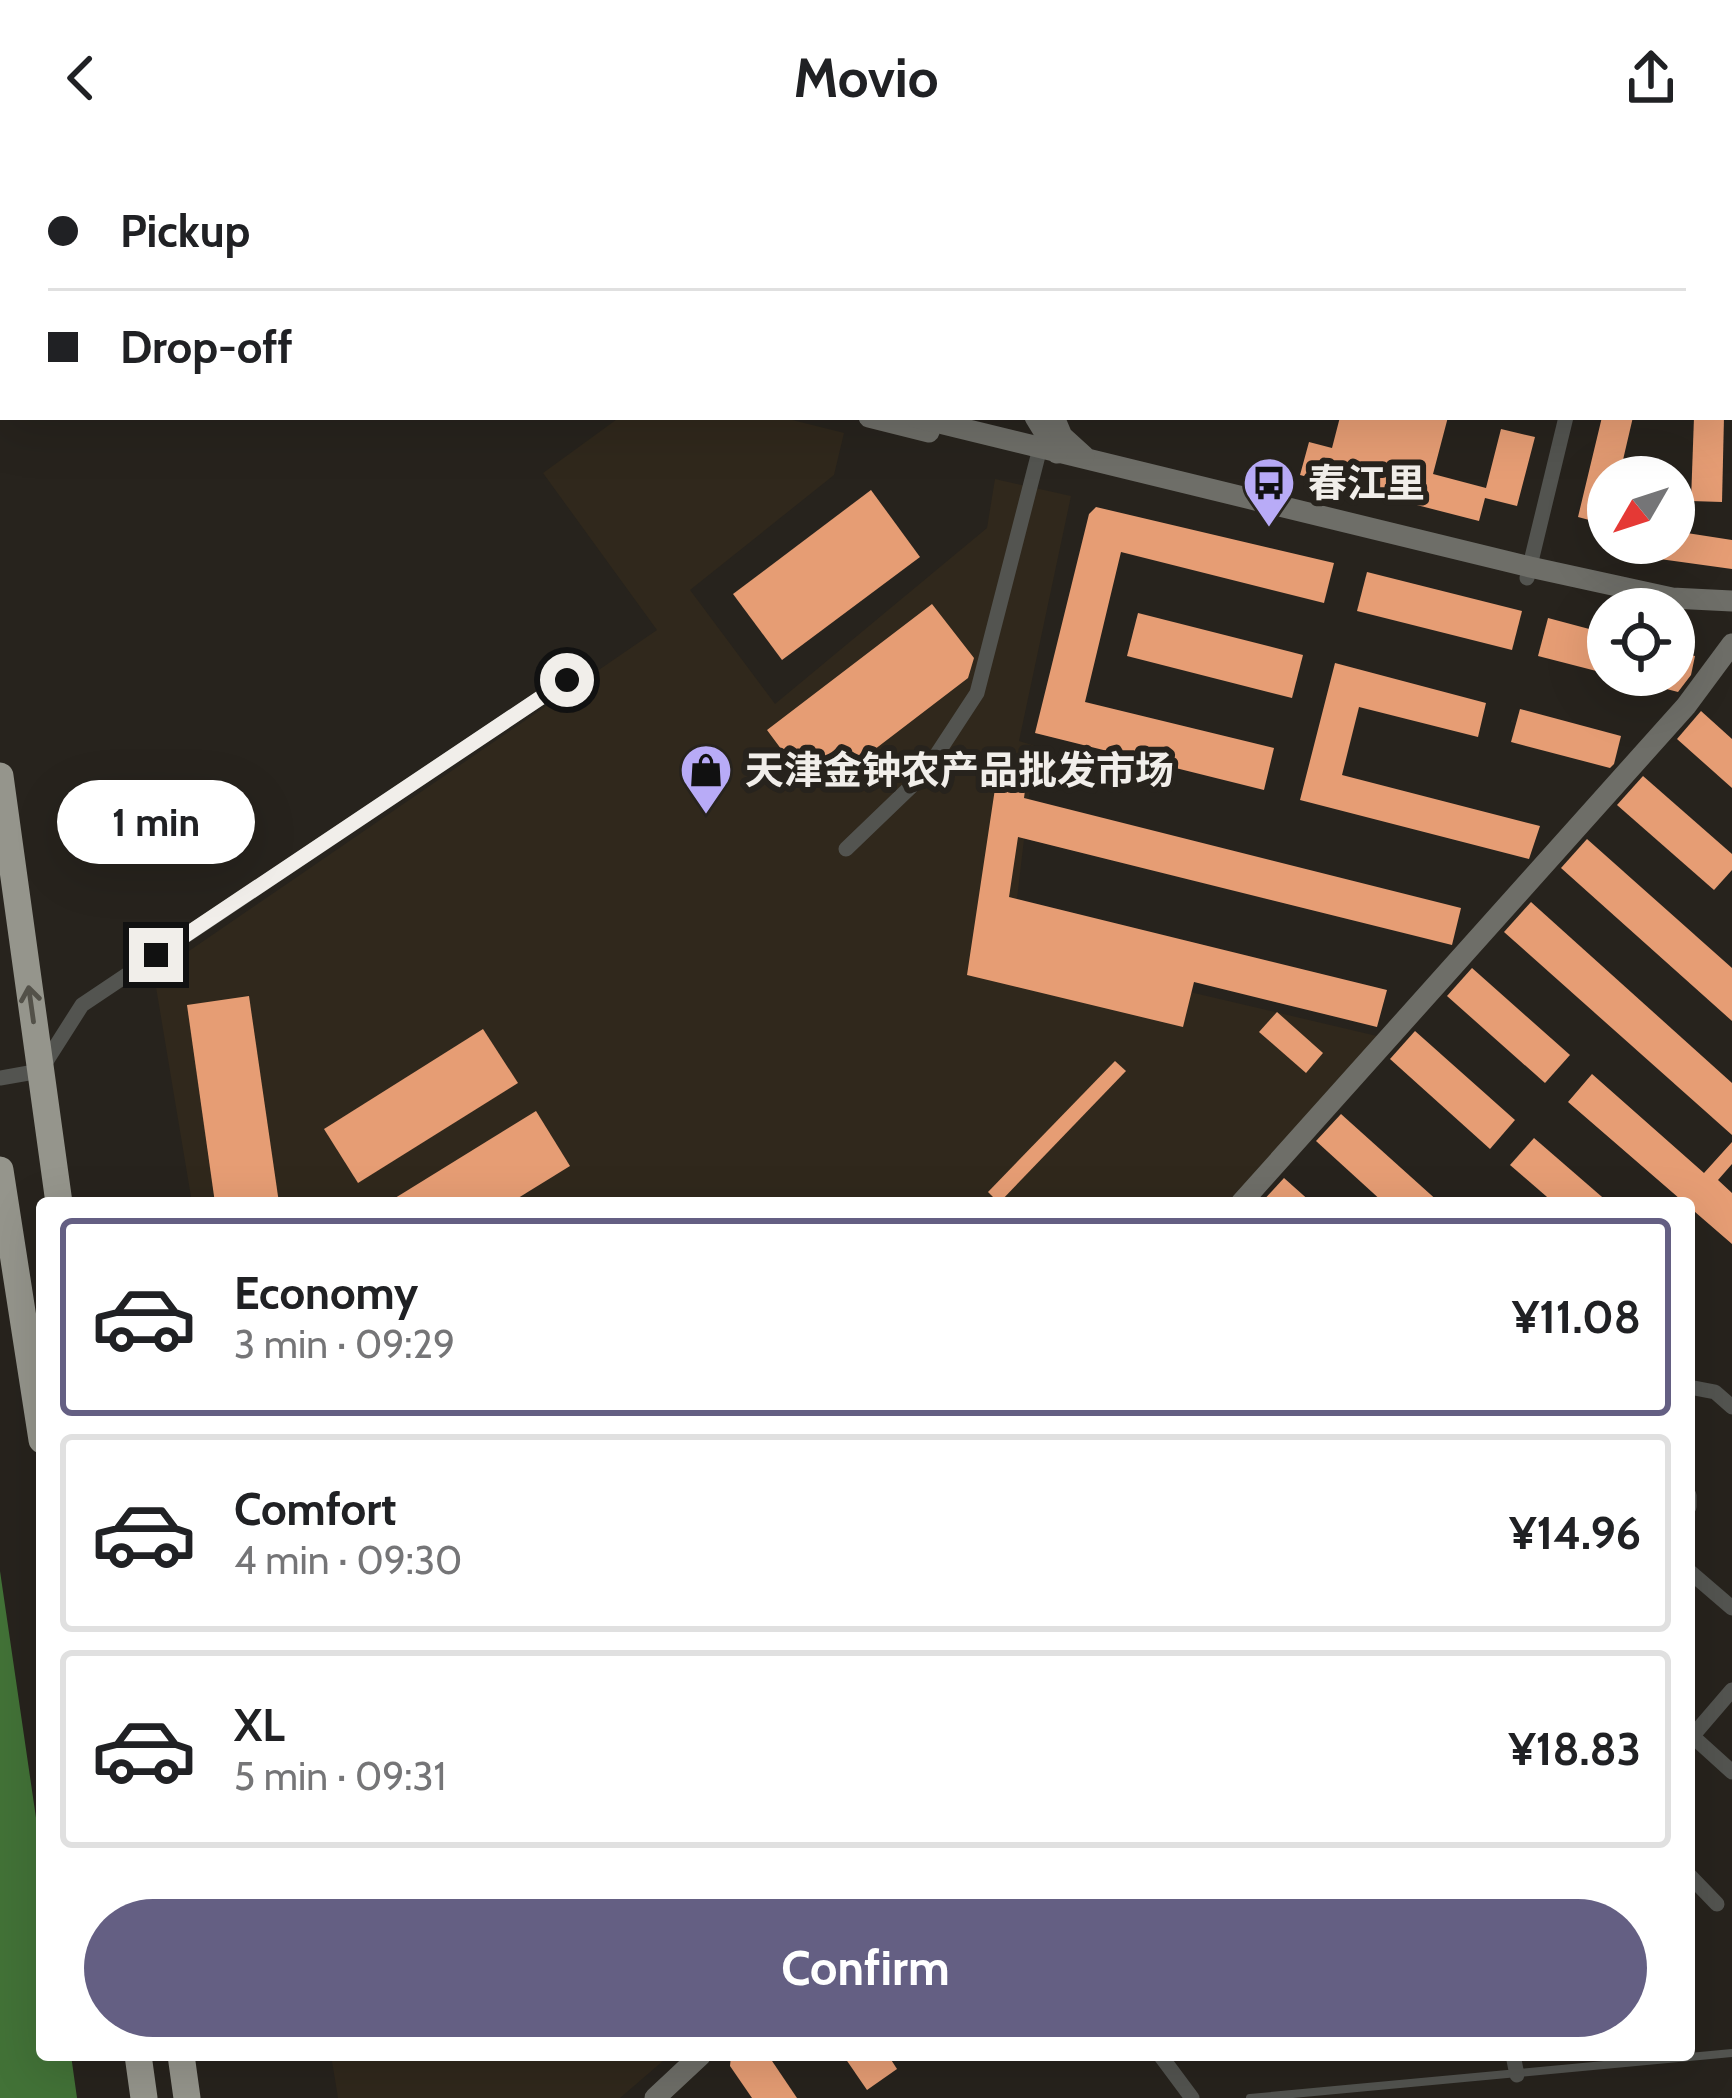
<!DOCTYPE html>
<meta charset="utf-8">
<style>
body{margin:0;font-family:Cabin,"Noto Sans SC",sans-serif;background:#f6f6f6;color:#202124;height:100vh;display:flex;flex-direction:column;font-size:45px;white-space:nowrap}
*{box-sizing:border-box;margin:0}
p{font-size:39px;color:#757577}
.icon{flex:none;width:66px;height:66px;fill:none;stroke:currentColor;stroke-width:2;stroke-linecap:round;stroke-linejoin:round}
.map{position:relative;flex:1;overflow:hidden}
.panel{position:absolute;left:36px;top:1041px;width:1659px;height:864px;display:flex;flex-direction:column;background:#fff;border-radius:12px;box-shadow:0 12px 48px #0002}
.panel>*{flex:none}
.top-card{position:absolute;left:0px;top:0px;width:1734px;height:264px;box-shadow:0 12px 48px #0002;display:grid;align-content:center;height:264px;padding:0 48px;background:#fff}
.needle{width:78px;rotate:231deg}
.controls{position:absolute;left:1587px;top:300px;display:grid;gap:24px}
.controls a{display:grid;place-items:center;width:108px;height:108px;border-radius:50%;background:#fff;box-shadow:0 12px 48px #0002;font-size:60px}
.end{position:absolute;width:54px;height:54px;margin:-27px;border:15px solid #f1eeea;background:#111;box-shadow:0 0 0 6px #111}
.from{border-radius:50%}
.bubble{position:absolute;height:84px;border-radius:42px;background:#fff;box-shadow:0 12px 48px #0002;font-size:39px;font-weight:700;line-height:84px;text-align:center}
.top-card b{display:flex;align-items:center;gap:42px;height:114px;font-size:45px}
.top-card b+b{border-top:3px solid #e0e0e0}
.top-card i{width:30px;height:30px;background:#202124}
ul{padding:21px 0 0;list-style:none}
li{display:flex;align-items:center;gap:36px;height:198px;margin:0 24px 18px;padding:0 24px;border:6px solid #e0e0e0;border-radius:12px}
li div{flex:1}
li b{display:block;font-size:45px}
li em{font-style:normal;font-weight:700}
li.active{border-color:#645f83}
li>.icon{width:108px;height:108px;stroke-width:1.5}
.primary-button{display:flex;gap:24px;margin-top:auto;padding:24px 48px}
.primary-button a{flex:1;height:138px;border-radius:72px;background:#645f83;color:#fff;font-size:48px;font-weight:700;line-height:138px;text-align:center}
header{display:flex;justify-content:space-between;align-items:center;height:156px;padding:0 48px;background:#fff;font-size:54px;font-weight:700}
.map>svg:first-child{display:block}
</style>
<header><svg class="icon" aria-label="back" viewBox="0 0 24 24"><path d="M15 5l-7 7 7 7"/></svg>Movio<svg class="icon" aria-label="share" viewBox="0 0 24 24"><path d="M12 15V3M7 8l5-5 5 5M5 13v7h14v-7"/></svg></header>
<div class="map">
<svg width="1732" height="1942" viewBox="0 0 1732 1942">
<rect width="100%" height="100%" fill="#27231d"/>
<g fill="#30281c">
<polygon points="620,261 780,261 844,277 834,319 690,434 775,548 987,372 995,323 1071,340 1019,585 1035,590 1011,794 1377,880 1228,1047 192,1047 154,819 657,474 543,317"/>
<polygon points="331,1899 670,1899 620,1942 338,1942"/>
</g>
<polygon fill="#427237" points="0,1415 42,1703 42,1899 71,1899 77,1942 0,1942"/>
<g fill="#e69d74">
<polygon points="1340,261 1448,261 1433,318 1486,332 1501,273 1535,281 1517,350 1485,342 1479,365 1300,319 1309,286 1332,292"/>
<polygon points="1602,261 1633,261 1619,321 1608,321 1608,369 1578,361"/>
<polygon points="1694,261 1724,261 1722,346 1691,345"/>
<polygon points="871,334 920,401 782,504 733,438"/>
<polygon points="1096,351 1334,407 1324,447 1121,396 1085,546 1274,592 1264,634 1035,577 1089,358"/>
<polygon points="1674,375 1732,384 1732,413 1609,396 1610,387 1674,387"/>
<polygon points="1367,416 1522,455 1512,494 1357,455"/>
<polygon points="932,448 974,502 968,522 832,626 810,597 793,609 767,574"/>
<polygon points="1138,457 1303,499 1292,542 1127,500"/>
<polygon points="1548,462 1608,478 1608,518 1538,500"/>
<polygon points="1674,495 1695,500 1691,519 1678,536 1632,524 1632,519 1674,519"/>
<polygon points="1335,507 1486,547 1478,581 1359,551 1342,619 1540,670 1529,703 1300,644"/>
<polygon points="1520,553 1621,580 1614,608 1610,612 1511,586"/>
<polygon points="1701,555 1732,583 1732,632 1677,583"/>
<polygon points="999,606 1028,611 1024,642 1461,752 1452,789 1018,681 1009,741 1387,834 1377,871 1194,826 1183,871 967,819"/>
<polygon points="1643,620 1732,698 1732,714 1714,734 1617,649"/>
<polygon points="1587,683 1732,812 1732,865 1561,712"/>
<polygon points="1531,746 1732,927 1732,979 1504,776"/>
<polygon points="1472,812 1570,899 1545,927 1447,840"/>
<polygon points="249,840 279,1047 215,1047 187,849"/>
<polygon points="1277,856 1323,897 1306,917 1259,876"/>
<polygon points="483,873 518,927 358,1027 324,973"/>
<polygon points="1415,875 1515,964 1490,993 1390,903"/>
<polygon points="1115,905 1126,915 999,1047 988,1036"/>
<polygon points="1592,918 1704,1017 1732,986 1732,1008 1718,1024 1732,1037 1732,1088 1568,946"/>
<polygon points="536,955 570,1010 510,1047 387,1047"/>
<polygon points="1341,958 1440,1047 1384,1047 1316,985"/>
<polygon points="1534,982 1609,1047 1554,1047 1510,1009"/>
<polygon points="1284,1022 1312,1047 1261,1047"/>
<polygon points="731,1899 768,1899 797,1942 752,1942 730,1910"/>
<polygon points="843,1899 888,1899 897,1913 867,1934"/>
</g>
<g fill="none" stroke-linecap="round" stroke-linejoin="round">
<polyline stroke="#535450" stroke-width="8" points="1250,1942 1732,1897"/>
<g stroke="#535450" stroke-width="15">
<polyline points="1630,3 1634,0"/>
<polyline points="1527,422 1566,261"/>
<polyline points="846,693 924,618 977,537 1040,292"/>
<polyline points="0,922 40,915 82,849 567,524"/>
<polyline points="1689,1231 1715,1236 1732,1251"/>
<polyline points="1689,1339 1689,1351"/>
<polyline points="1689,1415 1732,1452"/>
<polyline points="1689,1577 1732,1616"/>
<polyline points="1689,1584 1732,1534"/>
<polyline points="1689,1719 1717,1748"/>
<polyline points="1160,1899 1192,1942"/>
<polyline points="1513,1899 1517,1919"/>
</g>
<g stroke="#6e6e68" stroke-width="21">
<polyline points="244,0 246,3"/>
<polyline points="1084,3 1085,0"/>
<polyline points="1107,3 1108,0"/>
<polyline points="869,261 929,276"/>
<polyline points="915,261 1530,411 1672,442 1732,445"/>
<polyline points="1035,261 1057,297"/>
<polyline points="1054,261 1062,280 1084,300"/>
<polyline points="1241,1047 1686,550 1732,488"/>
<polyline points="655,1942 701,1899"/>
</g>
<g stroke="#95958c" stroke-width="27">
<polyline points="0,620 59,1047"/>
<polyline points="0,1014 42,1284"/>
<polyline points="138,1899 144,1942"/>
<polyline points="181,1899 187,1942"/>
</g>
</g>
<defs><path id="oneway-shaft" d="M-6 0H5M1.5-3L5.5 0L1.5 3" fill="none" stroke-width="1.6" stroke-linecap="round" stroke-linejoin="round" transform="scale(3)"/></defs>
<use stroke="#535149" href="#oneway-shaft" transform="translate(31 848) rotate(-98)"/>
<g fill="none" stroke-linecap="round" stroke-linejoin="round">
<polyline stroke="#f1eeea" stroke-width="15" points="156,799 567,524"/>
</g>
<defs>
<g id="bus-pin" transform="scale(2.7)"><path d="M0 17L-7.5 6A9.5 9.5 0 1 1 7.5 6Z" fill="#b8abf7" stroke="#27231d"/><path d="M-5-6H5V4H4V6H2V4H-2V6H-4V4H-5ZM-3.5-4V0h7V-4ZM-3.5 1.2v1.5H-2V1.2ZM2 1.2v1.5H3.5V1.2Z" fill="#111"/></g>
<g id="shop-pin" transform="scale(2.7)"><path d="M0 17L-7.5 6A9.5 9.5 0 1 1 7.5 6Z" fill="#b8abf7" stroke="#27231d"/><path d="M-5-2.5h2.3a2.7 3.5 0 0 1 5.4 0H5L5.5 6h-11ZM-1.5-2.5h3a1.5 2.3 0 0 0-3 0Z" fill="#111"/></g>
</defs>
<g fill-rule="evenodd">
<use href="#bus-pin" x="1269" y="327"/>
<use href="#shop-pin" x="706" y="614"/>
</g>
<g text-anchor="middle" stroke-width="12" stroke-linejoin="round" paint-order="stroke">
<g font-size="39" font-weight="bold" fill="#f1eeea" stroke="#27231d" text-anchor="start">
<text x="1308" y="341">春江里</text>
<text x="745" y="628">天津金钟农产品批发市场</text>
</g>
</g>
</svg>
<div class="controls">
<a><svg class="needle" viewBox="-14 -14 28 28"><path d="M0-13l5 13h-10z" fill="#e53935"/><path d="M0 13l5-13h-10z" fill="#757577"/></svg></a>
<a><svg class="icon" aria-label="locate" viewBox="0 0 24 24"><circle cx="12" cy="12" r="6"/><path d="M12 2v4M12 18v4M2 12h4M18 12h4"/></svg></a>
</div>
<i class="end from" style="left:567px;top:524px"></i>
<i class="end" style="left:156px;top:799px"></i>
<div class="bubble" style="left:57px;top:624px;width:198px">1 min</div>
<div class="top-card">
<b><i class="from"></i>Pickup</b>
<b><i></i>Drop-off</b>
</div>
<section class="panel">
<ul>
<li class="active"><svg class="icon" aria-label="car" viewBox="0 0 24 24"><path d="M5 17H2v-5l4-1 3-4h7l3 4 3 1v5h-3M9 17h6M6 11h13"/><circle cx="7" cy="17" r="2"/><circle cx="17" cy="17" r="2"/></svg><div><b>Economy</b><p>3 min · 09:29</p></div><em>¥11.08</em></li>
<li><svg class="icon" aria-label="car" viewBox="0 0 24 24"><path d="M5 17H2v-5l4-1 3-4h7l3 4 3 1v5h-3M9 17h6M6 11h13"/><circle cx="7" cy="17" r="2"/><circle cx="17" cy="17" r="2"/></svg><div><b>Comfort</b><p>4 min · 09:30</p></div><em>¥14.96</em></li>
<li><svg class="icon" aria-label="car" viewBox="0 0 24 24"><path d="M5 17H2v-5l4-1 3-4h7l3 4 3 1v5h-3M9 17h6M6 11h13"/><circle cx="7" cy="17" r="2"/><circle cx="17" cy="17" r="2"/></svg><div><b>XL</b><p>5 min · 09:31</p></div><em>¥18.83</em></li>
</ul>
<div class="primary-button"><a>Confirm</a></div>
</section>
</div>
